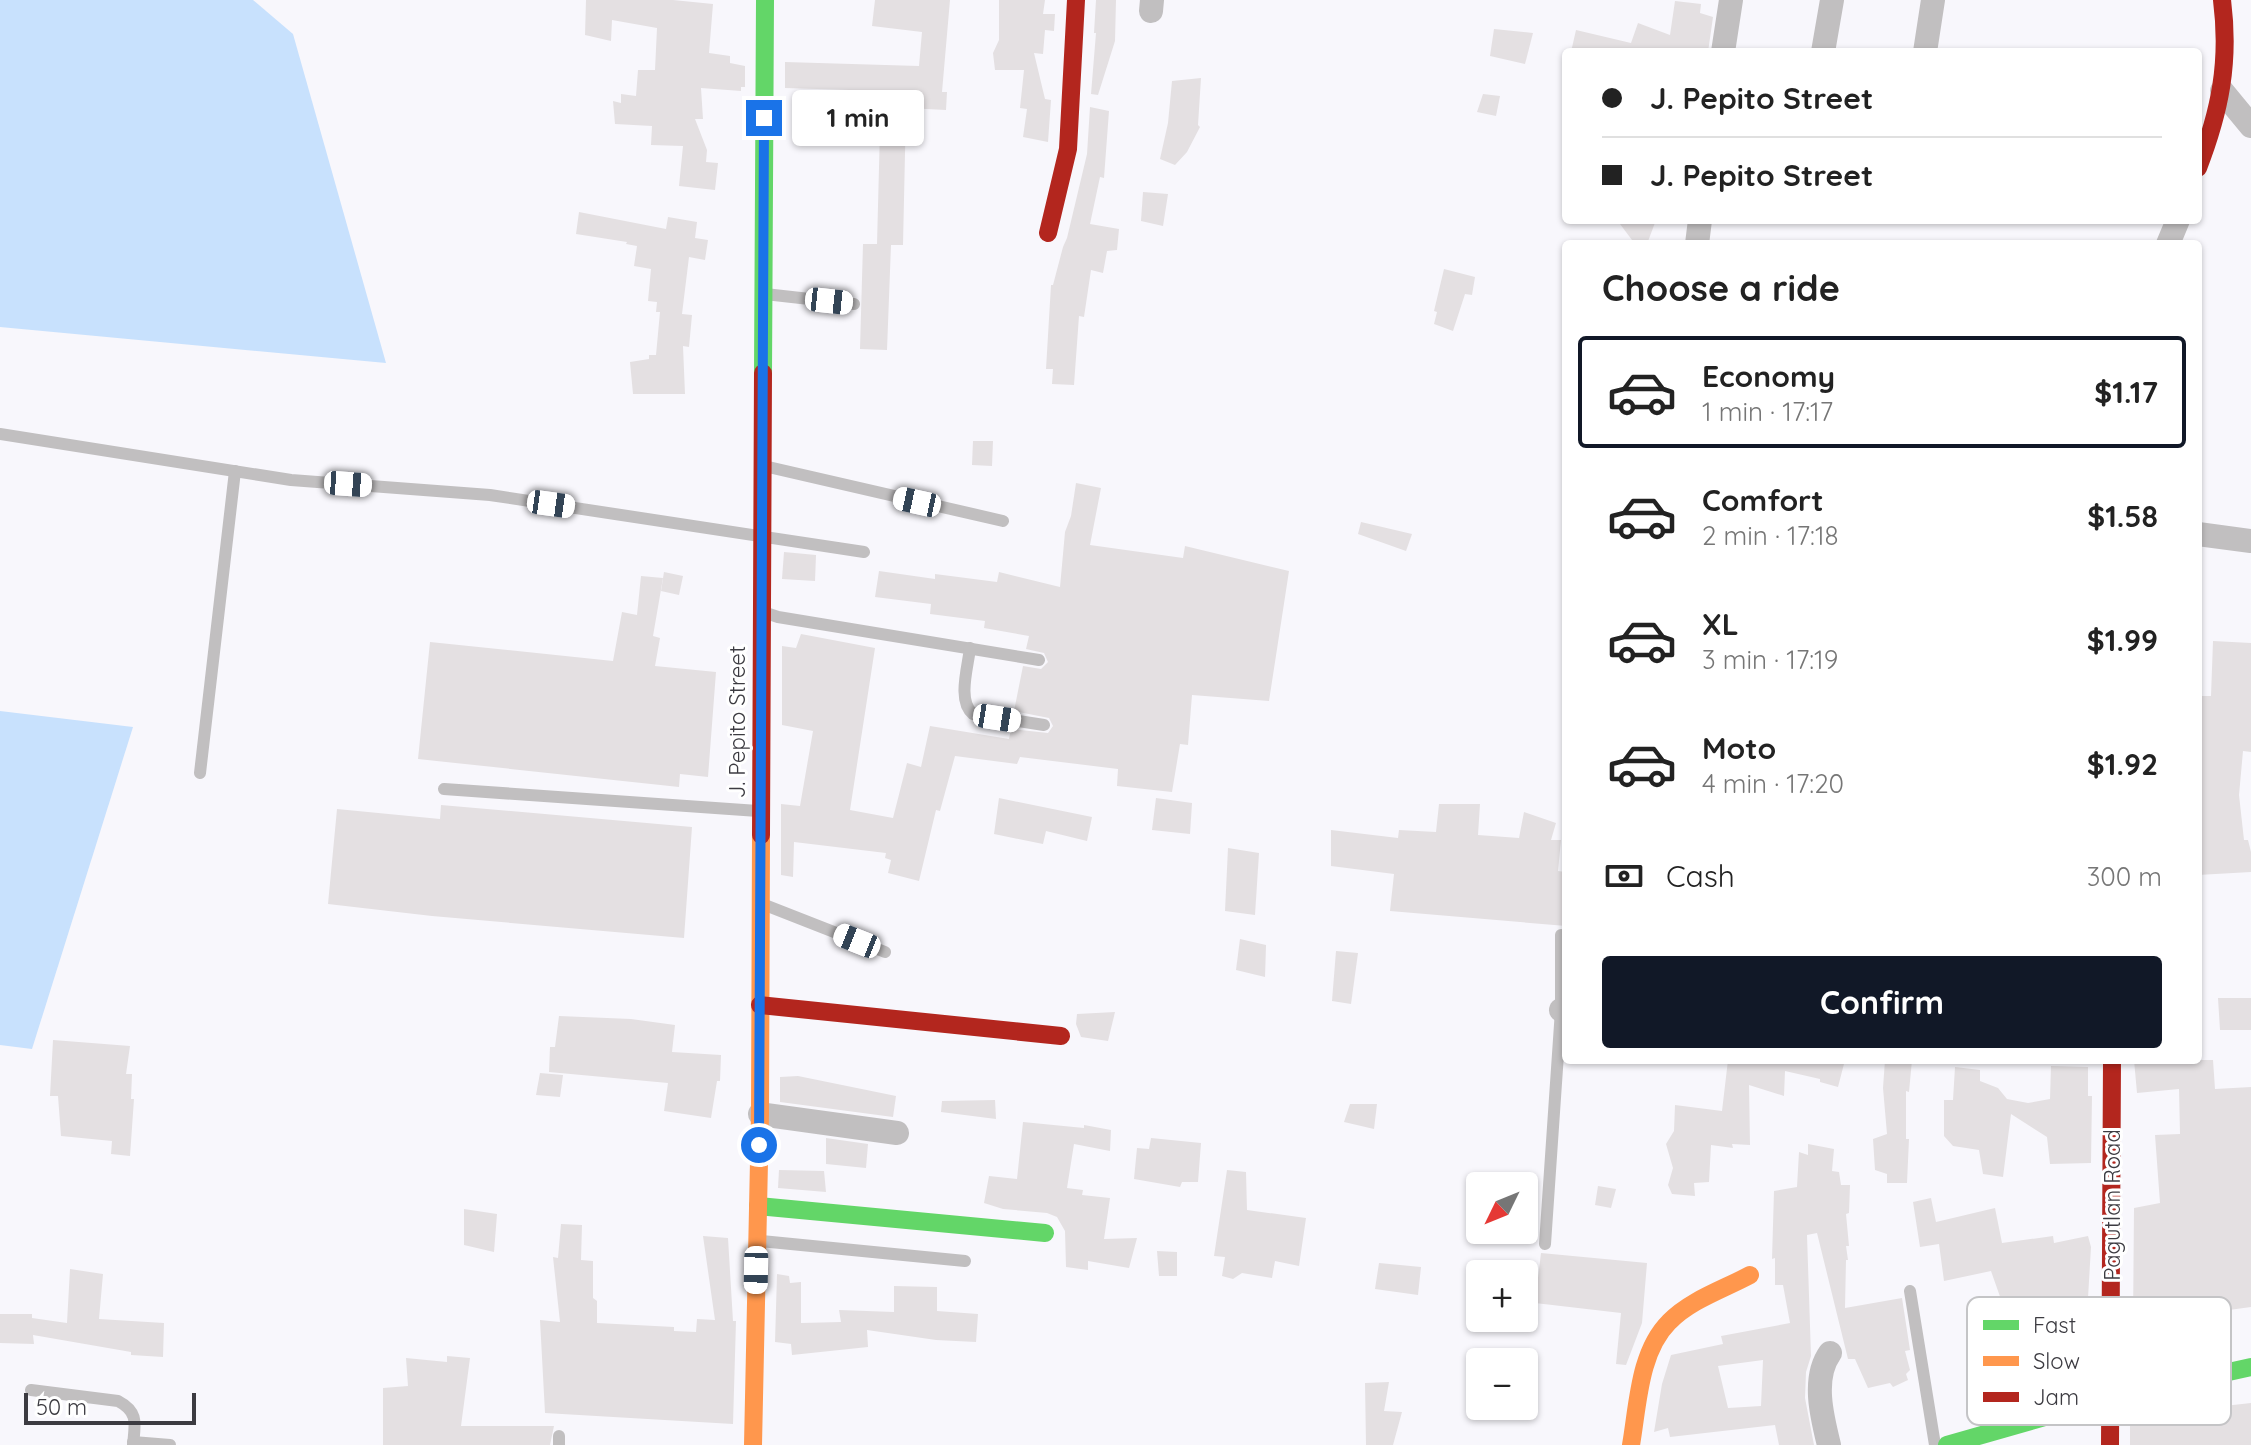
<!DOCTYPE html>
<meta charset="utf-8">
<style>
body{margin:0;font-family:Quicksand,sans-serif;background:#f2f2f2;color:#222;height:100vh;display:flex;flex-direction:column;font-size:30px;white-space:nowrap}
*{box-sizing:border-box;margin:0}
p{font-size:26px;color:#767676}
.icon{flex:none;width:44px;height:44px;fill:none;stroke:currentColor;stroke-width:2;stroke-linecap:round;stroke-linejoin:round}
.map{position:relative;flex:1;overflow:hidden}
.sheet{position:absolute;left:1562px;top:240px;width:640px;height:824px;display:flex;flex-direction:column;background:#fff;border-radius:8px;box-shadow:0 2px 6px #0004}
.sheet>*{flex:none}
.top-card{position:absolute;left:1562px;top:48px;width:640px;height:176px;border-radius:8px;box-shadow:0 2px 6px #0004;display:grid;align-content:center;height:176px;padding:0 40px;background:#fff}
.needle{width:52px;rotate:227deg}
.fabs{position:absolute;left:1466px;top:1172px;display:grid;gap:16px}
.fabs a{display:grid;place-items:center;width:72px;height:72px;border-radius:8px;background:#fff;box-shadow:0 2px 6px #0004;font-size:40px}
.scale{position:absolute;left:24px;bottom:20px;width:172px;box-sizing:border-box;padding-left:8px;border:4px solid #3c3b41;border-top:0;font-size:22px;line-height:28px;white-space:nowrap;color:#3c3b41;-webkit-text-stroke:6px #fff;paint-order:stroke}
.end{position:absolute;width:36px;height:36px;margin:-18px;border:10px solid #1a73e8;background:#fff;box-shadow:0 0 0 4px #fff}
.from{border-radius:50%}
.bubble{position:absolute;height:56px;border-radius:8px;background:#fff;box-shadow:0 2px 6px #0004;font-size:26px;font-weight:700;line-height:56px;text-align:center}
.car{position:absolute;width:24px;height:48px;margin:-24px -12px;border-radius:10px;box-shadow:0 0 6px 2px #0007;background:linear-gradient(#fff 24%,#345 0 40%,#fff 0 76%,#345 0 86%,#fff 0)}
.top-card b{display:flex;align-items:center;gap:28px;height:76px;font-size:30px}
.top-card b+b{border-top:2px solid #e0e0e0}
.top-card i{width:20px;height:20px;background:#222}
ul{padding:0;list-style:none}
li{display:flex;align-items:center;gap:24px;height:112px;margin:0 16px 12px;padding:0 24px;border:4px solid transparent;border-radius:8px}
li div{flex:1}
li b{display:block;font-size:30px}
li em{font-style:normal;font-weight:700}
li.selected{border-color:#111827}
li>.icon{width:72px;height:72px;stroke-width:1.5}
h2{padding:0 40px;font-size:36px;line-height:96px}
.pay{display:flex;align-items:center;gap:20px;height:88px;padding:0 40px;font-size:30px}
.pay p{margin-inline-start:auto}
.primary-button{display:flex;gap:16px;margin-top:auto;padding:16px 40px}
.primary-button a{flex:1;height:92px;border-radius:8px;background:#111827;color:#fff;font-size:32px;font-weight:700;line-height:92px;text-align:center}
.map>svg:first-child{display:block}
</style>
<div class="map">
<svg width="2251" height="1445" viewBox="0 0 2251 1445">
<rect width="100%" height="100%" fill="#f8f7fc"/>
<g fill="#c8e1fd">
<polygon points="0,0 253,0 293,34 386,363 0,327"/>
<polygon points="0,711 133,727 32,1049 0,1045"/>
</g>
<g fill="#e4e0e2" fill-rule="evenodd">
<polygon points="586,0 673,0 713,4 709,53 730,56 730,63 745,66 745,87 741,87 741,91 701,88 703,119 695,119 707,150 706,162 718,163 715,190 679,186 683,146 651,145 652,126 615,124 613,101 621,103 621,94 636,96 638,70 655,70 657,28 612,20 611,41 585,35"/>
<polygon points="875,0 950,0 942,92 947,92 946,110 906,108 903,245 891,245 887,350 860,349 863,244 877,244 881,91 785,88 785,62 919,66 922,32 872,26"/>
<polygon points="999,0 1045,0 1043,14 1055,14 1054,31 1045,30 1043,54 1034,53 1045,99 1051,100 1048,142 1023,137 1027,109 1020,108 1024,70 995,70 993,53 999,40"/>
<polygon points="1096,0 1116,0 1115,41 1098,95 1091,94 1096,33 1094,33"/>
<polygon points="1675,1 1701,4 1700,13 1713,17 1708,52 1571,52 1576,30 1631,43 1638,23 1670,35"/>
<polygon points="1494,29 1533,33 1525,64 1490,56"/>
<polygon points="1201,78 1198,125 1200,127 1187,152 1175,165 1160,159 1168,123 1172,81"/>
<polygon points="1483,94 1500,96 1496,116 1477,112"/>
<polygon points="1090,107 1109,111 1104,178 1100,177 1090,224 1119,229 1117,250 1107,251 1103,273 1091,270 1084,317 1079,316 1074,385 1052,384 1053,369 1046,369 1051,285 1053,285 1063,247 1067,238 1087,154"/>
<polygon points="1143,192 1168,194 1163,226 1141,221"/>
<polygon points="579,212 666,229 668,217 697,222 695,238 708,240 705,260 689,257 682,314 692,315 689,347 683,346 685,394 633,394 630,362 649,359 649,355 656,355 660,312 656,312 657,302 648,301 651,269 634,266 637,246 626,244 627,242 576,234"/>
<polygon points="1617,220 1656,220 1647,244 1635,244"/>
<polygon points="1444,269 1475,277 1472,295 1465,294 1453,331 1434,324 1437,312 1434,311"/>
<polygon points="973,441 993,441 992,466 972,465"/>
<polygon points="1076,483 1101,488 1090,545 1183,558 1185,546 1289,571 1269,701 1192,695 1188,745 1180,744 1172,792 1117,786 1118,769 1020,757 1017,764 955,756 940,811 936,810 919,881 888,873 891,860 885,858 886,853 794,842 793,877 781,875 781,804 800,806 813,731 782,725 782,646 796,648 801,634 875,648 850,810 893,818 907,763 921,767 930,726 1009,739 1011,729 1048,733 1053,726 1049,718 1014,711 1023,666 1041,669 1048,662 1044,653 1026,649 1029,636 984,628 985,621 930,614 931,604 875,597 879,571 935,579 935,574 997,582 999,572 1060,587 1065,532 1071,516"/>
<polygon points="1361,522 1412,534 1406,551 1358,534"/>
<polygon points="784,552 816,555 815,581 782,579"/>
<polygon points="664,572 683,576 679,595 661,591"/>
<polygon points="641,576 663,578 653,636 660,638 655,666 716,672 708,777 680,774 679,787 418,759 430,642 613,661 622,612 637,615"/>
<polygon points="2213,641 2251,643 2251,752 2243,751 2239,795 2244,840 2248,840 2251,852 2251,872 2198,875 2198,696 2211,696"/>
<polygon points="999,798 1092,817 1087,841 1046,831 1043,844 994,834"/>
<polygon points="1156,798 1192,803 1190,834 1152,830"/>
<polygon points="1439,804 1480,804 1478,835 1519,838 1524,812 1556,823 1551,840 1561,840 1558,871 1566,872 1566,926 1390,911 1394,874 1331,866 1331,830 1398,838 1399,830 1436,832"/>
<polygon points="441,805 692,827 684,938 432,916 328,904 337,809 440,819"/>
<polygon points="1228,848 1259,853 1255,915 1225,911"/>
<polygon points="1240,939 1266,945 1265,977 1236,970"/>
<polygon points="1336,951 1358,953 1351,1004 1332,1001"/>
<polygon points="2218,998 2251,998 2251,1030 2220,1030"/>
<polygon points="1115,1012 1108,1041 1081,1037 1076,1024 1077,1014"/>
<polygon points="559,1016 631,1019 675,1025 672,1052 721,1055 720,1081 717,1081 711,1118 664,1111 668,1083 549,1072 550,1047 555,1047"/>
<polygon points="53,1040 130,1046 126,1074 132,1074 131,1099 134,1099 130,1156 111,1154 112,1141 61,1136 58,1096 50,1096"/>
<polygon points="1728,1060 1845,1060 1838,1087 1820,1082 1820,1079 1785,1071 1784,1096 1749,1085 1750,1145 1732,1144 1733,1148 1711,1145 1709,1182 1694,1183 1695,1196 1672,1194 1668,1185 1673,1168 1666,1144 1674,1131 1675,1105 1722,1111"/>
<polygon points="1885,1060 1912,1060 1909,1092 1906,1091 1906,1139 1909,1139 1907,1183 1887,1183 1887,1174 1875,1170 1873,1139 1887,1134 1883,1088"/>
<polygon points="2134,1060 2213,1060 2215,1089 2251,1087 2251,1307 2229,1310 2229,1322 2194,1322 2194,1311 2133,1325 2134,1208 2160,1203 2155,1135 2180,1134 2179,1089 2137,1093"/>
<polygon points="2051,1066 2088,1067 2088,1096 2092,1096 2091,1163 2050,1164 2047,1137 2011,1114 2003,1177 1983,1174 1979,1150 1953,1146 1944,1136 1944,1100 1953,1100 1955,1067 1980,1070 1980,1081 1998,1088 2007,1099 2028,1103 2050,1099"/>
<polygon points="540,1073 563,1075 560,1097 536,1095"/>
<polygon points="798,1076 896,1096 893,1117 780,1102 780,1077"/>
<polygon points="995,1100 996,1119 941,1112 942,1101"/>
<polygon points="1350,1104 1377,1104 1374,1129 1344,1122"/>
<polygon points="1023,1122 1084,1128 1084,1125 1111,1130 1110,1151 1074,1144 1067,1188 1083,1190 1082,1195 1110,1198 1104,1239 1137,1238 1129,1268 1088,1261 1088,1270 1066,1267 1065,1231 1057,1217 1047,1213 1003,1209 984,1203 989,1176 1017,1179"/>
<polygon points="826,1138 868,1144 866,1168 826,1164"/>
<polygon points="1151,1138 1201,1143 1198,1182 1182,1182 1180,1187 1134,1179 1137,1148 1149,1149"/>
<path d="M1808 1144 1834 1149 1832 1171 1839 1172 1841 1185H1850L1849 1213 1846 1214 1849 1246H1846L1848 1260H1846L1845 1308 1902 1298 1910 1350 1905 1351 1910 1370 1906 1374 1908 1380 1893 1387 1890 1383 1868 1388 1855 1359H1848L1817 1233 1807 1235 1811 1356 1806 1372 1805 1398 1814 1445H1779L1775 1425 1670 1437 1668 1428 1654 1432 1662 1384 1671 1355 1723 1344 1721 1336 1790 1323 1783 1285H1775V1258L1772 1259 1774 1191 1797 1187 1799 1152 1808 1155ZM1763 1360 1761 1406 1728 1408 1718 1366Z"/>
<polygon points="779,1170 824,1171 826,1192 778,1188"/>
<polygon points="1227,1170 1246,1172 1247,1210 1306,1218 1299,1266 1275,1261 1272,1278 1242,1273 1233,1279 1222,1276 1225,1257 1214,1256"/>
<polygon points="1598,1186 1616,1189 1611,1208 1595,1205"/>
<polygon points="1931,1198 1936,1222 1995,1208 2002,1243 2053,1236 2054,1243 2088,1236 2091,1247 2088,1298 2059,1299 2060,1306 2046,1307 2050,1329 2047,1329 2049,1344 2039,1345 2044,1385 2039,1386 2041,1392 2024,1397 2011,1328 1991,1271 1944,1281 1939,1244 1920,1247 1913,1202"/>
<polygon points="464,1209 497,1214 494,1252 464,1245"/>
<polygon points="561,1224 582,1225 581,1260 593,1261 593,1298 597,1301 597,1323 674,1327 674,1331 696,1332 697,1319 715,1320 703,1236 728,1238 733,1321 736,1321 733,1424 545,1413 540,1320 560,1322 553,1257 558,1258"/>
<polygon points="1157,1251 1177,1252 1177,1276 1159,1276"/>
<polygon points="1541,1253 1647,1263 1642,1323 1626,1365 1616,1364 1621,1313 1535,1303"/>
<polygon points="1379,1263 1421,1267 1418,1295 1375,1289"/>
<polygon points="70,1269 103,1274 99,1319 164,1323 163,1357 131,1355 131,1352 33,1335 34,1344 0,1343 0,1314 32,1314 32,1318 67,1323"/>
<polygon points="777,1274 789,1276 790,1283 801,1282 801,1323 841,1322 839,1310 894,1312 894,1286 937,1287 937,1311 978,1314 976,1342 936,1340 867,1330 868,1347 792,1355 791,1344 775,1342"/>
<polygon points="447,1356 470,1358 461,1426 554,1426 550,1445 383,1445 383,1388 408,1386 406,1358 447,1362"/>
<polygon points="1389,1382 1384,1411 1402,1412 1393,1445 1366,1445 1365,1383"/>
<polygon points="2251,1403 2251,1445 2130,1445 2130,1423 2149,1418 2197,1419 2197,1409"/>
</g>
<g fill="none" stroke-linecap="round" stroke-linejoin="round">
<g stroke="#c1bfc0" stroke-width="12">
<polyline points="765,294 854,304"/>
<polyline points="0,434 291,480 490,495 864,552"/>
<polyline points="764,466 1003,521"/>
<polyline points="766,613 778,617 1039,660"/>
<path d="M970 648C968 667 957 701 973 714L1044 725"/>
<polyline points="200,773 235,471"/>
<polyline points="444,789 758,811"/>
<polyline points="765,905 885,952"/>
<polyline points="761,1241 965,1261"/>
<polyline points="1545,1244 1561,1010 1561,935"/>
<polyline points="1910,1291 1935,1445"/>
<path d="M31 1390 118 1401C139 1412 135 1424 133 1445"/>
<polyline points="133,1442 170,1445"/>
<polyline points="559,1445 559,1436"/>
</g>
<g stroke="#c1bfc0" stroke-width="24">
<polyline points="1151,11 1152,0"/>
<polyline points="1723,52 1731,0"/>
<polyline points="1823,52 1832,0"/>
<polyline points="1925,52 1933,0"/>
<polyline points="2222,91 2251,126"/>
<polyline points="1697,244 1700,220"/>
<polyline points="2168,244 2178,220"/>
<polyline points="2198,534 2251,541"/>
<polyline points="1561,1010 1566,1011"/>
<polyline points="760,1114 897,1133"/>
<path d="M1829 1445C1822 1417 1812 1378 1830 1353"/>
</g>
<g stroke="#63d668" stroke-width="18">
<polyline points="763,373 765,0"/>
<polyline points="758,1206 1045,1233"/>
<polyline points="1947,1445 2111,1398 2251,1367"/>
</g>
<g stroke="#ff974d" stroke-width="18">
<polyline points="753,1445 760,1114 761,835"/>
<path d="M1631 1445C1638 1405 1639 1352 1669 1322 1690 1300 1724 1289 1750 1275"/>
</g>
<g stroke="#b3261e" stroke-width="18">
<path d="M2198 168C2220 111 2230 62 2222 0"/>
<polyline points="1048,233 1068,149 1076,0"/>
<polyline points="761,835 763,373"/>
<polyline points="760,1005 1061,1036"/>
<polyline points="2110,1445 2112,1060"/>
</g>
</g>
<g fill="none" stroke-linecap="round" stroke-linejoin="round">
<polyline stroke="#1a73e8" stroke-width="10" points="759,1145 764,118"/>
</g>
<g text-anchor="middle" stroke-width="6" stroke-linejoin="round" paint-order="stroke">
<g font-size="22" fill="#3c3b41" stroke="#fff">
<text transform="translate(737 722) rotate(-90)" y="8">J. Pepito Street</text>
<text transform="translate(2112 1205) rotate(-90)" y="8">Pagutlan Road</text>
</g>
</g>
<rect x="1967" y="1297" width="264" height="128" rx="12" fill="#fff" stroke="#c4c4c6" stroke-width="2"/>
<rect x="1983" y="1320" width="36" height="10" fill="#63d668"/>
<rect x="1983" y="1356" width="36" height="10" fill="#ff974d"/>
<rect x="1983" y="1392" width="36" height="10" fill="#b3261e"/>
<g font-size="22" fill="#3c3b41">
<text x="2033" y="1333">Fast</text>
<text x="2033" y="1369">Slow</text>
<text x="2033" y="1405">Jam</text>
</g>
</svg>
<div class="fabs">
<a><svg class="needle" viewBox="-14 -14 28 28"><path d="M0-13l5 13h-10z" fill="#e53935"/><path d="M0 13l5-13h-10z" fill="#767676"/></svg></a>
<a>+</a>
<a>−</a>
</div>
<div class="scale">50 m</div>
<i class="end from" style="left:759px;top:1145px"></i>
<i class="end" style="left:764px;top:118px"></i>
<div class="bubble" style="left:792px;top:90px;width:132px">1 min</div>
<i class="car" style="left:829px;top:301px;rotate:96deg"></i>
<i class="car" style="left:348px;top:484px;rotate:94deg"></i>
<i class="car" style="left:917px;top:502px;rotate:282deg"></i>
<i class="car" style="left:551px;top:504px;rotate:98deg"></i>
<i class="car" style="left:997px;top:718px;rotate:99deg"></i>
<i class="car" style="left:857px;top:941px;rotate:292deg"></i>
<i class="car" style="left:756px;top:1270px;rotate:181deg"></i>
<div class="top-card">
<b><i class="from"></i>J. Pepito Street</b>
<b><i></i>J. Pepito Street</b>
</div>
<section class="sheet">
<h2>Choose a ride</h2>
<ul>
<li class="selected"><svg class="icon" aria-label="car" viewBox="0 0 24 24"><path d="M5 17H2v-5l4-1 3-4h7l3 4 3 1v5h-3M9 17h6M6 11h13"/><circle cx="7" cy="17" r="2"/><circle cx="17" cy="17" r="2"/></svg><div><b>Economy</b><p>1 min · 17:17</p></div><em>$1.17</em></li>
<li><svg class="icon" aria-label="car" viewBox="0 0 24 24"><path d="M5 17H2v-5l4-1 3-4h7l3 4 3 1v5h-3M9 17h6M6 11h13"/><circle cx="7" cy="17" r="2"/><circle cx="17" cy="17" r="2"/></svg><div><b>Comfort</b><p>2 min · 17:18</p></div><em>$1.58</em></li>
<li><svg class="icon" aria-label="car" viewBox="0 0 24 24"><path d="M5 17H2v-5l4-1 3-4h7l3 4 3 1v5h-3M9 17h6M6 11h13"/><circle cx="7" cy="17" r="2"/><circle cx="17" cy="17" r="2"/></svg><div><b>XL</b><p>3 min · 17:19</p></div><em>$1.99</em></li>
<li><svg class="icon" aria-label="car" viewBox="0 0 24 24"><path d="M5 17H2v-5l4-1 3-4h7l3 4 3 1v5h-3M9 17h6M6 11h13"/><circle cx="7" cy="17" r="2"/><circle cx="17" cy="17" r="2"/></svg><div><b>Moto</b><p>4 min · 17:20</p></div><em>$1.92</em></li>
</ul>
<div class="pay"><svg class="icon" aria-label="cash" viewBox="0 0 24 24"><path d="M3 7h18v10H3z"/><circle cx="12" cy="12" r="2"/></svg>Cash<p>300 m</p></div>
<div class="primary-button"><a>Confirm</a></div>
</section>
</div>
